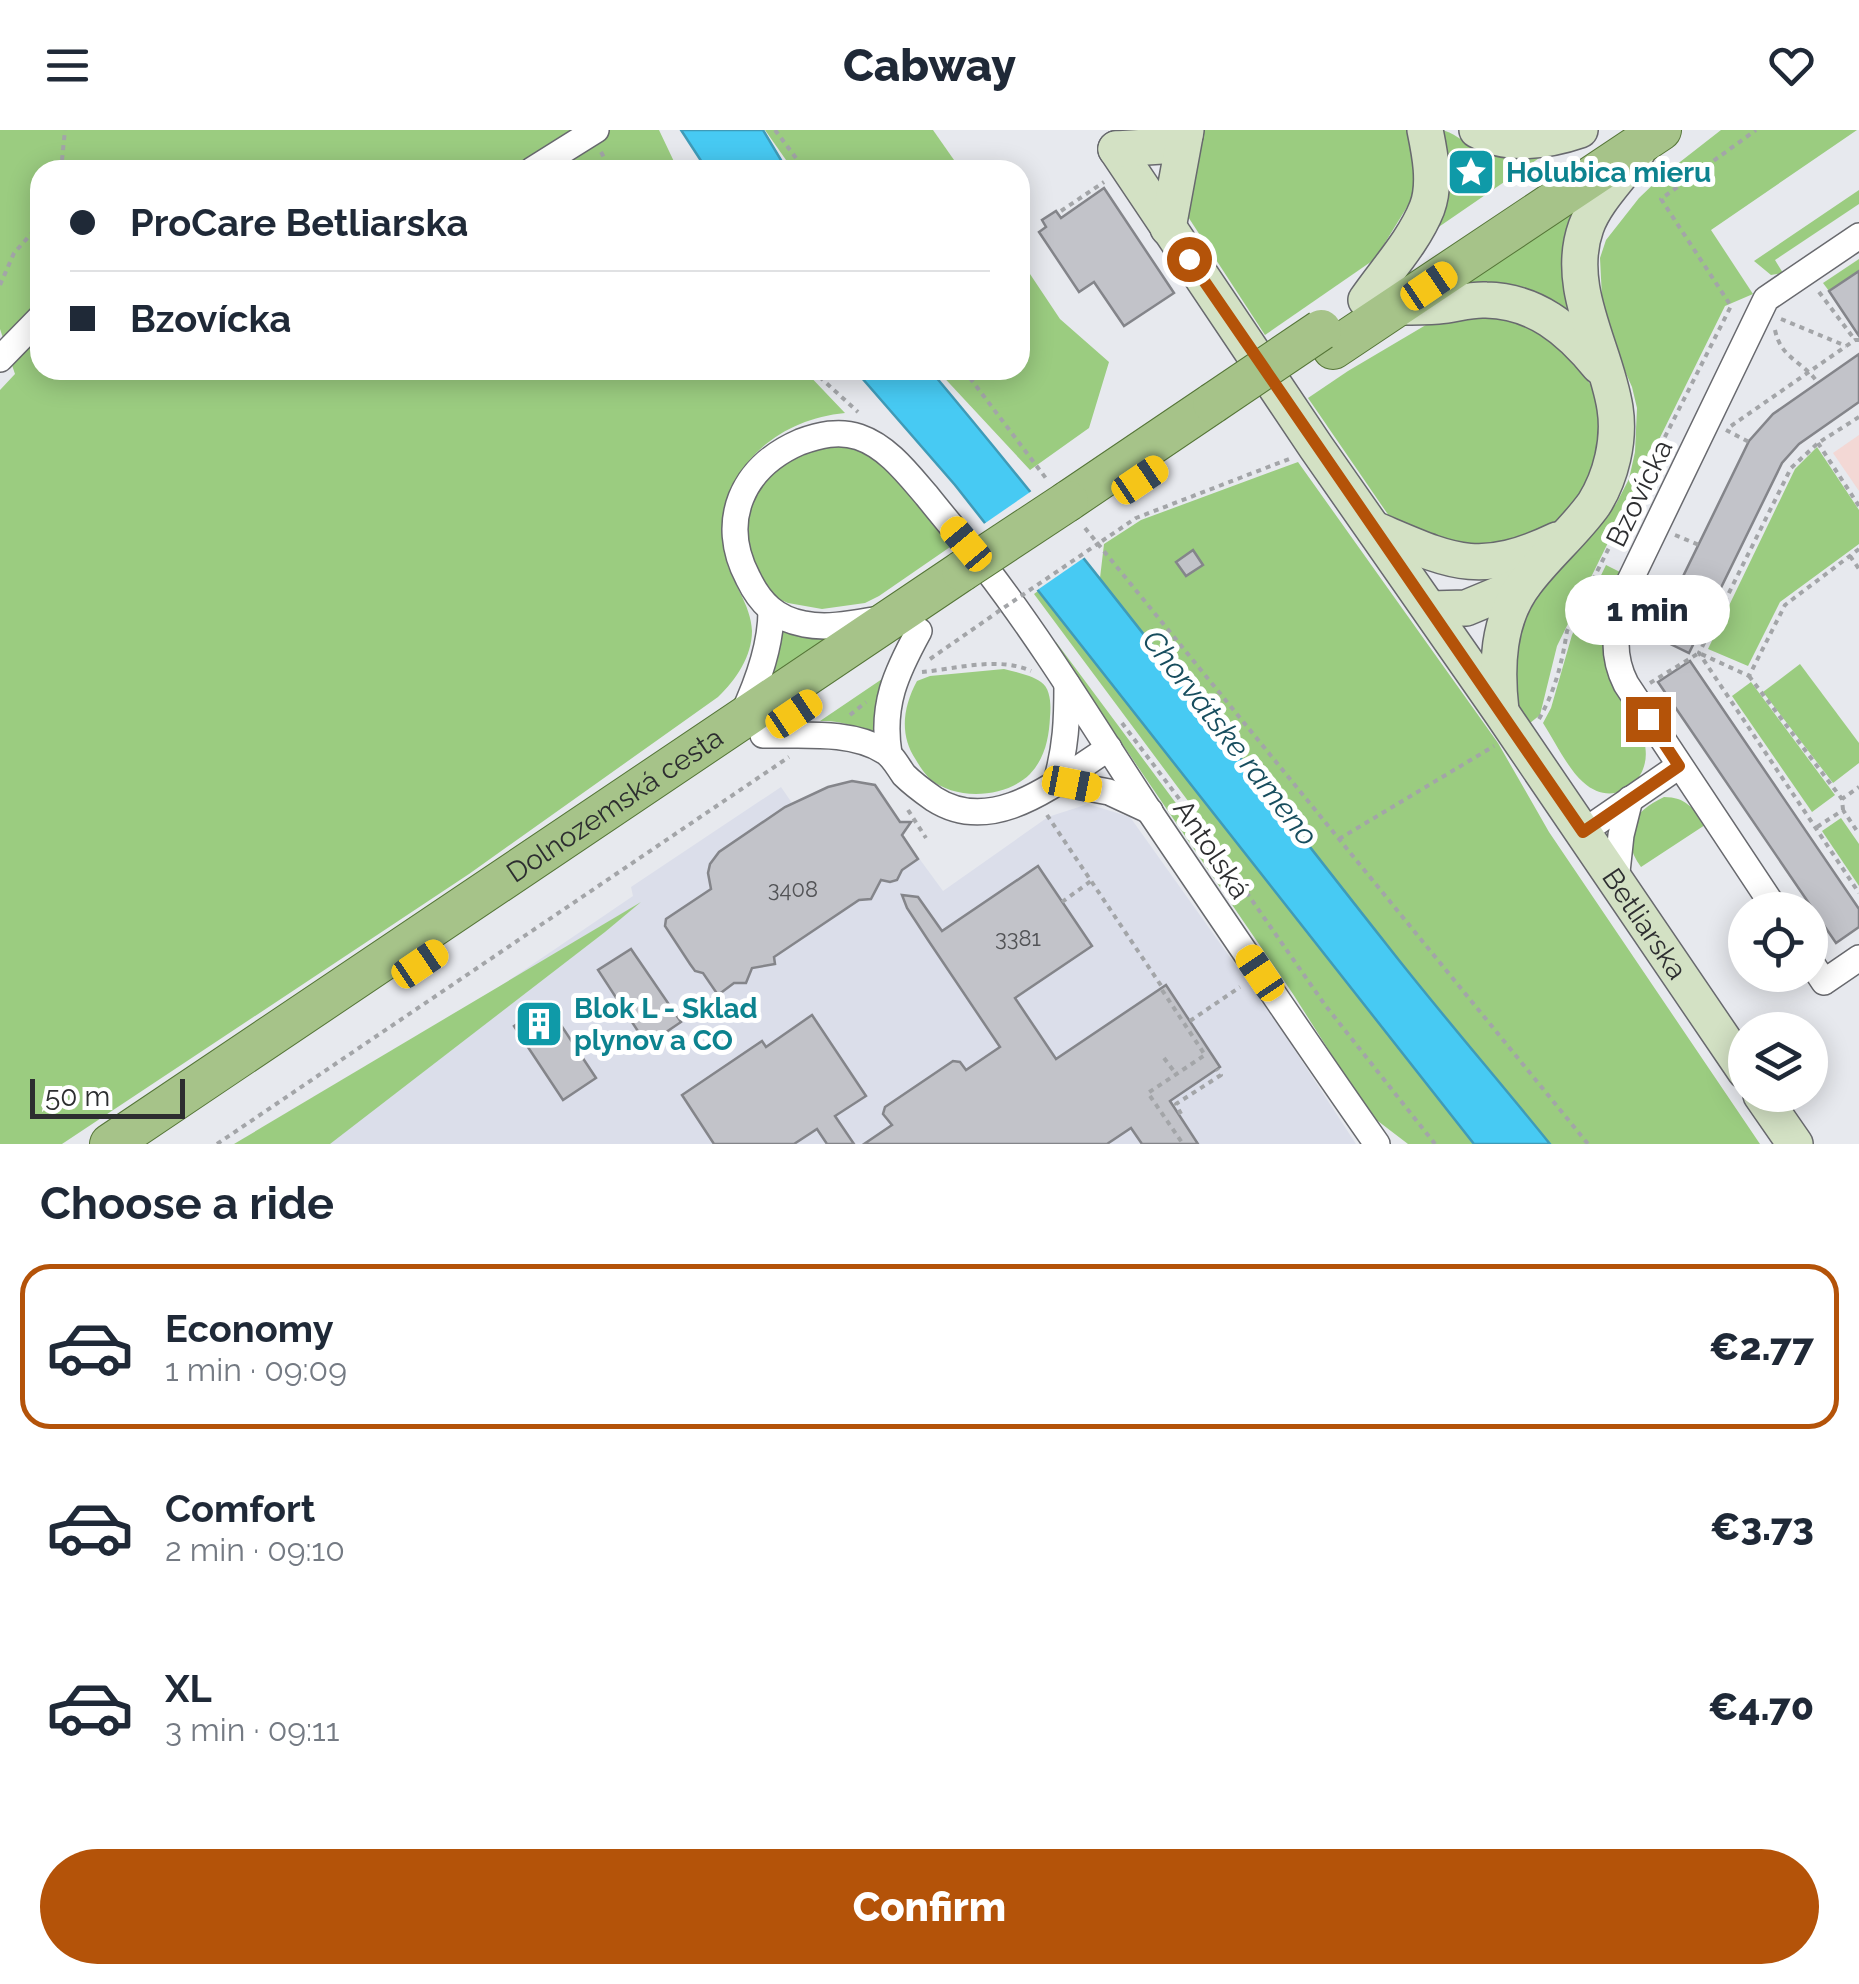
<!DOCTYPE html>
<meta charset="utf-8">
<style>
body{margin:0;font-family:Raleway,sans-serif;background:#f2f2f3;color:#1f2937;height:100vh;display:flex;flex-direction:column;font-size:38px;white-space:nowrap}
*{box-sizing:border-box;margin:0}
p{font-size:32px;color:#747a83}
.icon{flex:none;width:55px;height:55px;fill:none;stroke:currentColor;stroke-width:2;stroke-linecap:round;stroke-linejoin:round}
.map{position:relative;height:1014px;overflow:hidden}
.drawer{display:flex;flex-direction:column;background:#fff;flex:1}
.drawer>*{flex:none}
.hud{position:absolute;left:30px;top:30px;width:1000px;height:220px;border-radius:30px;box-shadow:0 5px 25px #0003;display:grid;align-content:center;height:220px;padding:0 40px;background:#fff}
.tools{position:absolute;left:1728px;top:762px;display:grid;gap:20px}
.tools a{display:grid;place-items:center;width:100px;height:100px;border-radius:50%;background:#fff;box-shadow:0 5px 25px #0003;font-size:50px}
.scale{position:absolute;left:30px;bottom:25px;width:155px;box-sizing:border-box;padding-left:10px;border:5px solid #2d2e30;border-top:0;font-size:28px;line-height:35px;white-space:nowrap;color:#2d2e30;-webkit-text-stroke:8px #fff;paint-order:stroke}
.end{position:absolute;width:45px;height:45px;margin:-22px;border:12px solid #b45309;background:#fff;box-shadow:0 0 0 5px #fff}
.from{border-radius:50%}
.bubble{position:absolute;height:70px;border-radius:35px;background:#fff;box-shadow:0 5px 25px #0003;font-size:32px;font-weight:800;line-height:70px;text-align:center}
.car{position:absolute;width:30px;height:60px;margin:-30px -15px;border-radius:12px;box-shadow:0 0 8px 2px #0007;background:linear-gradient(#f5c518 24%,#345 0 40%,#f5c518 0 76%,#345 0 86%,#f5c518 0)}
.hud b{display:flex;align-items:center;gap:35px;height:95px;font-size:38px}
.hud b+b{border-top:2px solid #e0e1e3}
.hud i{width:25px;height:25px;background:#1f2937}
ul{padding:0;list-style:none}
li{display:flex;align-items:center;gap:30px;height:165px;margin:0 20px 15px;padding:0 20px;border:5px solid transparent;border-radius:30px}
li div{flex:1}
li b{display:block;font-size:38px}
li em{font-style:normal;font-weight:800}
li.selected{border-color:#b45309}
li>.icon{width:90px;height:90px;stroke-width:1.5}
h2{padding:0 40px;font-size:45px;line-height:120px}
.action{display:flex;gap:20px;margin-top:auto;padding:20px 40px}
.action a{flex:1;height:115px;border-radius:60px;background:#b45309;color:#fff;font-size:40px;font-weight:800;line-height:115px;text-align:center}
header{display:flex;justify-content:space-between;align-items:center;height:130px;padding:0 40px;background:#fff;font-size:45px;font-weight:800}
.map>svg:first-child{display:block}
</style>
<header><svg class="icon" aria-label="menu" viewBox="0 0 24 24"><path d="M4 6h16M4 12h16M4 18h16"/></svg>Cabway<svg class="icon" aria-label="heart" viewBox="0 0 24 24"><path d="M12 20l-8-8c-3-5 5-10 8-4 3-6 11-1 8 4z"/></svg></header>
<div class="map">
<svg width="1859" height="1014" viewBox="0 0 1859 1014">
<rect width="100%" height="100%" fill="#e7e9ee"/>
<polygon fill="#dbdeea" points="852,651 875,655 905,700 902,705 943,761 1048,687 1088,674 1130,687 1281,899 1356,1014 268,1014 633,766 631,757 781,657 792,673 828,657"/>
<polygon fill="#f3d8d5" points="1859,305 1859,361 1833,323"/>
<g fill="#9bcc80">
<path d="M0 0H659L678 40H40V240H804L845 283C769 290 709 350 726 429 732 454 751 474 752 501 752 526 736 550 718 567L469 744 62 1014H0V260L15 244 0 199Z"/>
<polygon points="765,0 933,0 961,40 793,40"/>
<polygon points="1197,0 1411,0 1415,64 1375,129 1265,205 1181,76"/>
<path d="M1440 0C1453 1 1463 13 1477 18 1498 24 1523 22 1545 24L1427 105Z"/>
<polygon points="1721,0 1857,0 1711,100 1753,164 1725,176 1557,516 1540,585 1530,593 1511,565 1522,484 1581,407 1616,374 1629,349 1635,322 1637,278 1632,257 1614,216 1602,168 1600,128 1606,110 1639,68 1662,46"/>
<polygon points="1859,60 1859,74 1775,130 1783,143 1771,145 1754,131"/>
<polygon points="1580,77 1571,188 1460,156"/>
<polygon points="1020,129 1060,189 1109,232 1089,298 1030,340 937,240 1020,240"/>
<polygon points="1859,129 1859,141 1829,161 1823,153"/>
<polygon points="1485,178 1531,190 1580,238 1600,270 1601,317 1588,350 1568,382 1547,402 1507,418 1441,415 1389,386 1308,268 1348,241 1436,189"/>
<path d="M821 316C834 316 848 315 860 320 891 332 930 388 953 415L879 466 865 473 822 479 788 473 776 468 767 458 749 423 746 385 753 365 782 334Z"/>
<polygon points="1817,317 1859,380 1859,414 1780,472 1748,536 1708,519 1795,339"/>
<polygon points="1298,332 1498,613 1549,702 1760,1014 1550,1014 1387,816 1100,448 1104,414 1141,390"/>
<path d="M1606 435 1620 442 1602 507 1605 534 1613 557 1644 611C1655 650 1614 681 1583 652 1568 639 1554 610 1543 593L1551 578 1572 505Z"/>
<polygon points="1038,461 1474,1014 1408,1014 1370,985 1293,864 1054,514 1056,512 1184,684 1194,679 1034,464"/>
<polygon points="779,493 828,508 768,547"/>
<polygon points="1800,534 1859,613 1859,633 1833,653 1763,562"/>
<path d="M1004 539C1016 542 1031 545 1041 552 1051 559 1051 575 1050 587 1049 608 1045 628 1030 644 1006 668 956 671 930 649 925 644 920 637 916 630 899 605 903 577 917 551L930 546Z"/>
<path d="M885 547 876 574 873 604C856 596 839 590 820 591Z"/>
<polygon points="1751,552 1835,665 1812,682 1732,566"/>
<path d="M1664 667C1686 667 1693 678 1705 695L1641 737C1618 704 1632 682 1664 667Z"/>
<polygon points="1841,688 1859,714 1859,756 1822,701"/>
<polygon points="641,772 605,802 330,1014 234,1014"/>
</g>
<g fill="#47caf3" stroke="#3f9bb8" stroke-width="2.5">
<polygon points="681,0 763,0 787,40 707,40"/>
<path d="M855 240H930C1088 428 1235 623 1387 815 1440 883 1496 947 1550 1014H1474L955 355Z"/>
</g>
<polygon fill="#e7e9ee" points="1036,358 1088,425 1033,463 981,396"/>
<g fill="#c2c3c9" stroke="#84858a" stroke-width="2.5">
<polygon points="1104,58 1174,163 1124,196 1094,152 1079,162 1039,102 1046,97 1042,90 1056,81 1061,88"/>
<polygon points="1859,141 1859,206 1829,161"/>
<polygon points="1859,224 1859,272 1799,314 1782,333 1689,523 1654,506 1749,311 1773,284"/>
<polygon points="1193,420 1203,435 1186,446 1176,432"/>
<polygon points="1690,531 1859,779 1859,797 1836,813 1658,552"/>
<polygon points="852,651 875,655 900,692 911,692 902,705 918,729 902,740 897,750 890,752 881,750 871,769 859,770 774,827 775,834 752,838 746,853 734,853 718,865 703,843 695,841 690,834 665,796 666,789 711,759 708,743 710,734 719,722 785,677 828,657"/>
<polygon points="1038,736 1092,816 1015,868 1056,929 1166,855 1220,937 1170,971 1198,1014 1142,1014 1131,998 1107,1014 864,1014 892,995 883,984 885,977 953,931 960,932 966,940 1000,917 928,810 907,778 902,765 918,767 942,801"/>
<polygon points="631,819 681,892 647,915 598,840"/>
<polygon points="547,874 596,948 563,970 514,896"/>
<polygon points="812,885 866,966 835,986 854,1014 827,1014 817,999 794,1014 714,1014 682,965 762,911 766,917"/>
</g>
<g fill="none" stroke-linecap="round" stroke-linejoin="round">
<g stroke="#68696e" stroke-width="28">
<g id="street">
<polyline points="532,40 596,0"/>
<polyline points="0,229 40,188"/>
<path d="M879 489C855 493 828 499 804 494 776 489 760 473 748 448 718 391 742 337 800 312 819 305 839 300 859 307 888 317 908 344 927 366 946 390 966 413 985 437 1045 515 1096 600 1150 682 1225 793 1300 904 1377 1014"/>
<path d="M742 586C757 554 771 516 771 481"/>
<path d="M763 605C801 606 850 600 884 621 893 626 898 637 904 645 913 654 924 662 934 669 995 708 1060 649 1109 618"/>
<path d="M889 624C881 575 896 543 919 501"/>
<path d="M1056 652C1066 617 1067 590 1067 554"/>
<polyline points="1056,652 1109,662 1150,681"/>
<polyline points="1583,702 1679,636"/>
<polyline points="1616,751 1621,705 1630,669"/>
<path d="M1776 780 1626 554C1610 523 1616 495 1624 463L1766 169 1859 106"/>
<polyline points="1810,831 1824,852 1859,828"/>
</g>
</g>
<g stroke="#68696e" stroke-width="38">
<g id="secondary">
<path d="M1477 0C1508 17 1548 11 1580 0"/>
<path id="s1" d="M1116 19 1316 317 1501 582 1745 941"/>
<polyline points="1116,19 1162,16 1185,5"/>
<polyline points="1168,98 1186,0"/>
<path d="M1366 170C1386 141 1414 111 1427 78 1436 54 1430 24 1425 0"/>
<path d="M1398 177C1411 177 1425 177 1438 176 1454 175 1469 169 1486 170 1535 171 1569 199 1599 236"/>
<path d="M1374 399C1450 431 1477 448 1557 410"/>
<polyline points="1430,479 1466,478 1524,454"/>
<path d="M1501 581C1496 538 1497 489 1526 452 1547 424 1574 402 1594 374 1611 347 1620 310 1615 278 1606 219 1564 158 1586 97 1596 69 1622 46 1638 21"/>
<polyline points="1761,965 1795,1014"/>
</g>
</g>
<g stroke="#557537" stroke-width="42">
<g id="primary">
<polyline points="1333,219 1661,0"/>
<polyline points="1068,371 1213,273"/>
<path id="s2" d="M110 1014 962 441"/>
</g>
</g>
<g stroke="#a3a5a8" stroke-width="4" stroke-dasharray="5 5" stroke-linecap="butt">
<polyline points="775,0 805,40"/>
<polyline points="601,22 611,40"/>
<polyline points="61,40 65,0"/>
<polyline points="1061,81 1104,52"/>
<polyline points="0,155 14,123 40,94"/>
<polyline points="1819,162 1855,210"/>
<polyline points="1781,189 1846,216"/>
<path d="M1775 200C1781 229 1803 231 1818 253"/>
<polyline points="812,240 858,282"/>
<polyline points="964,240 1048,351"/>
<polyline points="1859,287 1818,313 1791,338 1699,523 1859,763"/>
<polyline points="1731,296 1855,210 1859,210"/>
<polyline points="1726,300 1749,312"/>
<polyline points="1818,313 1859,376"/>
<polyline points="1085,398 1588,1014"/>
<polyline points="1675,405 1699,415"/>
<polyline points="1102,411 1136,388 1289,329"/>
<polyline points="1850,426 1859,439"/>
<polyline points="1652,452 1675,462"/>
<polyline points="930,529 992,486"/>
<path d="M922 542C956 539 999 526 1031 541"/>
<polyline points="1749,546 1842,669"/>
<polyline points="1650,553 1699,523 1749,546 1785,475 1859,419"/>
<polyline points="850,585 866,572"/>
<path d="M1539 589C1555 561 1562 533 1567 501L1731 176 1661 69 1756 0"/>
<polyline points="1122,593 1205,703 1325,875 1435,1014"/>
<polyline points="908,680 926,708"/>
<polyline points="1843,680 1842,669 1859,657"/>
<polyline points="1047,685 1162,857"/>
<polyline points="1817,697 1843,680 1859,704"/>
<polyline points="1339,709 1494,616"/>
<polyline points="1062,772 1091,751"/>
<polyline points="1810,782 1813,779"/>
<polyline points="1810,798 1819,811"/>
<polyline points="1162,860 1205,925 1148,963 1183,1014"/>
<polyline points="1190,891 1240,857"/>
<polyline points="1164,928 1176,944"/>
<polyline points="1181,984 1176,974 1221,945 1217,939"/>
<polyline points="217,1014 789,627"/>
</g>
<use href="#street" stroke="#fff" stroke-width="25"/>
<use href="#secondary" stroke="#d3e1c4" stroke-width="35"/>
<use href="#primary" stroke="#a6c389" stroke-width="40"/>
<g stroke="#557537" stroke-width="42" stroke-linecap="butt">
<g id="primary-bridge">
<polyline points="1213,273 1321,200"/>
<polyline points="962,441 1068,371"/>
</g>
</g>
<polyline stroke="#a3a5a8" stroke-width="4" stroke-dasharray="5 5" stroke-linecap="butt" points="996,483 1102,411"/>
<use href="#primary-bridge" stroke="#a6c389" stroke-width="40"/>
</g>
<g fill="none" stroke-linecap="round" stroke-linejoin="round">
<polyline stroke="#b45309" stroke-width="12" points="1189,129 1583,702 1679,636 1648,589"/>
</g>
<defs>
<g id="sight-square" transform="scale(2.5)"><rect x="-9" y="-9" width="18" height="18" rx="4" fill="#0f9aa8" stroke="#fff"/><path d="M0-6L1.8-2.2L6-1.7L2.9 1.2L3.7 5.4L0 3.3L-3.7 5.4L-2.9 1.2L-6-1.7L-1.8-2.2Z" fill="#fff"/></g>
<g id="building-square" transform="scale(2.5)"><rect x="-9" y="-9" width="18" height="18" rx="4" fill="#0f9aa8" stroke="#fff"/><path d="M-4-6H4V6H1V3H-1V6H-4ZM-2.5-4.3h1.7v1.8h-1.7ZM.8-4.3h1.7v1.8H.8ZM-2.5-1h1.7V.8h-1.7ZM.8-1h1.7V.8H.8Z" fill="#fff"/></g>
</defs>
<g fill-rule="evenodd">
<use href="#sight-square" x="1471" y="42"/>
<use href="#building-square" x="539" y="894"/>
</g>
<g text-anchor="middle" stroke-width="10" stroke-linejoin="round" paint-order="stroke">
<g font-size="22" fill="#525356">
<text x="793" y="767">3408</text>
<text x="1018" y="816">3381</text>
</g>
<g font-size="28" font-weight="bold" fill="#0d838f" stroke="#fff" text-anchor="start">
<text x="1506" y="52">Holubica mieru</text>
<text x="574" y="888">Blok L - Sklad<tspan x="574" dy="32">plynov a CO</tspan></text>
</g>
<g font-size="28" fill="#2d2e30" stroke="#fff">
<text transform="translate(1639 363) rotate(-64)" y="10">Bzovícka</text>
<text dy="10" stroke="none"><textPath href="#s2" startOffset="608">Dolnozemská cesta</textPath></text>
<text transform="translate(1212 719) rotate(56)" y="10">Antolská</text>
<text dy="10" stroke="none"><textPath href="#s1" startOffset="938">Betliarska</textPath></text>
</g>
<g font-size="30" font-style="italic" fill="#174d5e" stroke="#fff">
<text transform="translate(1230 608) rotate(52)" y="10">Chorvátske rameno</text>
</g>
</g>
</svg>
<div class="tools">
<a><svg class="icon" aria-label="locate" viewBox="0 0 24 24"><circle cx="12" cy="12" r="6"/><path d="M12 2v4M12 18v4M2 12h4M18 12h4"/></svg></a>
<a><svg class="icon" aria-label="layers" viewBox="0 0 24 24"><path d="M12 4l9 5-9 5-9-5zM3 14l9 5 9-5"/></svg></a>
</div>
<div class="scale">50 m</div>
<i class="end from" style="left:1189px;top:129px"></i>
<i class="end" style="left:1648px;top:589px"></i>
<div class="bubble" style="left:1565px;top:445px;width:165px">1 min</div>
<i class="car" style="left:1429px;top:156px;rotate:56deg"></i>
<i class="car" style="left:1140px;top:350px;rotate:56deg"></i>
<i class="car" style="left:966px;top:414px;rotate:320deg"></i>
<i class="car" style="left:794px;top:584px;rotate:56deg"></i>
<i class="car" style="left:1072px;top:654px;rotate:101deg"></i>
<i class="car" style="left:420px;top:834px;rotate:56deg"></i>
<i class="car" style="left:1260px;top:843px;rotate:326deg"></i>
<div class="hud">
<b><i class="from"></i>ProCare Betliarska</b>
<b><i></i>Bzovícka</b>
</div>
</div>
<section class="drawer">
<h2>Choose a ride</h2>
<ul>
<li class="selected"><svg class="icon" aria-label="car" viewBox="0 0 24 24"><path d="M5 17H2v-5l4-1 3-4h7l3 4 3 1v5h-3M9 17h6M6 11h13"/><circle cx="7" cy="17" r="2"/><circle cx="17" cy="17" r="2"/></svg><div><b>Economy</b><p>1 min · 09:09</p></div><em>€2.77</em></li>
<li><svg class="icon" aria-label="car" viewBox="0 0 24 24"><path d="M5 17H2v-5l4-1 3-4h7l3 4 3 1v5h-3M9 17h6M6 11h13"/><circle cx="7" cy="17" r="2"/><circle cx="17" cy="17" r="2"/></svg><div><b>Comfort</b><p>2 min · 09:10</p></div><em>€3.73</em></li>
<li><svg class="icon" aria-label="car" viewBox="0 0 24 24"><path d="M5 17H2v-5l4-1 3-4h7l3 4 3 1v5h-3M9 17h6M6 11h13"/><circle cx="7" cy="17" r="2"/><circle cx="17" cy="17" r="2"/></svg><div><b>XL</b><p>3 min · 09:11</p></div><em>€4.70</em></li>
</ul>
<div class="action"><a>Confirm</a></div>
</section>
